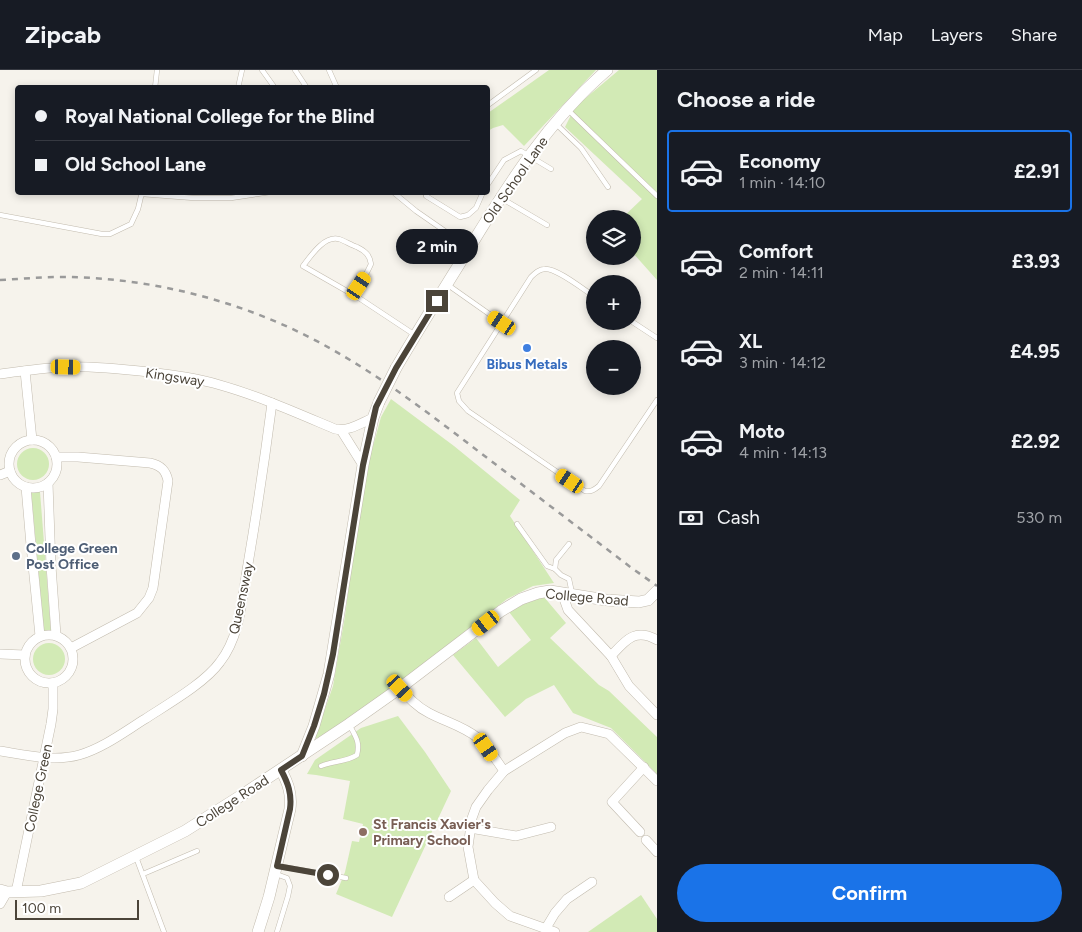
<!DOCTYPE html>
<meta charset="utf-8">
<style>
body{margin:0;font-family:Figtree,sans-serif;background:#242831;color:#f1f3f6;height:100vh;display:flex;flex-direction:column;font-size:19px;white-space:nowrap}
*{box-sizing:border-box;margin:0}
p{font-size:16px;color:#9ea1a6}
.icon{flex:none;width:28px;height:28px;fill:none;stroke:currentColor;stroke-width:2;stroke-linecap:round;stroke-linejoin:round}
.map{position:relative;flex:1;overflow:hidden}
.side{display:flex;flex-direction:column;background:#171b24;width:425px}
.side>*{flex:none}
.hud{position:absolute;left:15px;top:15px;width:475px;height:110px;border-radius:5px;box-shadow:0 2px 8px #0003;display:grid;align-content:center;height:110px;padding:0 20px;background:#171b24}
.tools{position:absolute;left:586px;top:140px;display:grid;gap:10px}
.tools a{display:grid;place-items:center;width:55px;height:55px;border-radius:50%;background:#171b24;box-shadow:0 2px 8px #0003;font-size:25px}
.scale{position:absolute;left:15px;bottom:12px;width:124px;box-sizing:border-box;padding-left:5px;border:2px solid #4b4439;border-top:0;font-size:14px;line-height:18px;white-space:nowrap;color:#4b4439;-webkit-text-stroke:4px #fff;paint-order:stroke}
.end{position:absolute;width:22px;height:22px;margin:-11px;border:6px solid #4b4439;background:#fff;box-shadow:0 0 0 2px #fff}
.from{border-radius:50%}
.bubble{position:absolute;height:35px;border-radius:18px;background:#171b24;box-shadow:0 2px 8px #0003;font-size:16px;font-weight:700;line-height:35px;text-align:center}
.car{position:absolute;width:15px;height:30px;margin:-15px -8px;border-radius:6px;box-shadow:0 0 4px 1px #0007;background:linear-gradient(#f5c518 24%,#345 0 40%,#f5c518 0 76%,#345 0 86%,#f5c518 0)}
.hud b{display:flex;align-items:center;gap:18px;height:48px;font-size:19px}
.hud b+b{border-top:1px solid #363941}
.hud i{width:12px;height:12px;background:#f1f3f6}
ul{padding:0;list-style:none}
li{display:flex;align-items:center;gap:15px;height:82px;margin:0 10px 8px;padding:0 10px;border:2px solid transparent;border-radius:5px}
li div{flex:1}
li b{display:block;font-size:19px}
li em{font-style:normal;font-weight:700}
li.current{border-color:#1a73e8}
li>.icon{width:45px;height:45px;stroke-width:1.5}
h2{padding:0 20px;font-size:22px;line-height:60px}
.pay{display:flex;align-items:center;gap:12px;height:55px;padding:0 20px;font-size:19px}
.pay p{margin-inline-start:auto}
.cta{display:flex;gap:10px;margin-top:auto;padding:10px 20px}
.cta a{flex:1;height:58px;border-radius:30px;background:#1a73e8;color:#fff;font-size:20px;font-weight:700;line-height:58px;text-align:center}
header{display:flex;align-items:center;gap:30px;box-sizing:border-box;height:70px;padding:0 25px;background:#171b24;border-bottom:1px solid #363941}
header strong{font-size:24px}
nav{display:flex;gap:28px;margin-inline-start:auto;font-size:18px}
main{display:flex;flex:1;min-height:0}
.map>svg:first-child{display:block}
</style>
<header>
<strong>Zipcab</strong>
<nav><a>Map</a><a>Layers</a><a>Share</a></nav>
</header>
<main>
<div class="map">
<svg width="657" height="862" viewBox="0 0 657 862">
<rect width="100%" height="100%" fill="#f6f3ec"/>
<g fill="#d2eab5">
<polygon points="549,0 596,0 524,76 503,55 493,58 488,61 488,43"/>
<polygon points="619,0 657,0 657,210 633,183 632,149 621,149 642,129 565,57 575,37"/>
<polygon points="391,329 454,376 520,430 510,446 554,513 533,516 507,529 397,614 320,670 316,668 316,665 333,616 345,546 354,477 367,398 381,347"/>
<circle cx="33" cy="394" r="16"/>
<polygon points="31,421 40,422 51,561 44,561"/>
<polygon points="544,527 566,553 550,568 599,615 609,621 657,667 657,704 611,658 573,643 554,615 526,629 505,647 453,585 476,568 498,597 531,570 509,542 526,533"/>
<circle cx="49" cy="589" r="16"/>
<polygon points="398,646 425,682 451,721 392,847 336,824 345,802 352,771 359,772 363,754 343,749 350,711 316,705 307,704 315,690 361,658"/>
<polygon points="641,825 657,849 657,862 588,862"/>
</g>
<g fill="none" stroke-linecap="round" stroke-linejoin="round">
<g stroke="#c2bbae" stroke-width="5.5">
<g id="service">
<polyline points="262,0 275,18"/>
<polyline points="295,0 307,18"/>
<polyline points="329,0 337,18"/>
<polyline points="155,18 157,0"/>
<polyline points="238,18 242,0"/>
<polyline points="488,35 536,0"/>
<polyline points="568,40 657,126"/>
<polyline points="556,54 581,78 608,117"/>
<polyline points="488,114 504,90 521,81 551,99"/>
<polyline points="393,122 416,141 468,177"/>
<polyline points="142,124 194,128 231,128 270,122"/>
<polyline points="426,126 460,147 468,145 476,138 483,122"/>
<polyline points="501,128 547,155"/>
<polyline points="0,145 102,164 110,164 131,154 138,139 142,122"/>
<polyline points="448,215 502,253"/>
<path d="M595 227C584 220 557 198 545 199 539 199 535 203 531 207L457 323 459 331 468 341 585 421C591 422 594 420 599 416L657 330"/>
<path d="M359 228 303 196C310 187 324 165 339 169 345 171 351 175 357 177 365 181 370 185 371 194 367 204 358 215 357 225L359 228 415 265"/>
<polyline points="631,251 657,268"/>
<polyline points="517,454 547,496 555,499"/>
<polyline points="569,474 556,490 555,499 561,505 569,509 572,523"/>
<path d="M321 696C333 691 346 692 357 685 360 672 356 667 350 656"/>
<polyline points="136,787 164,862"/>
<polyline points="278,796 346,808"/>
<polyline points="143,804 197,781"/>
<polyline points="276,804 287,808 290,816 288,826 277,862"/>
</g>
</g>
<g stroke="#c2bbae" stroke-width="10">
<g id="minor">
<polyline points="25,301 32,370"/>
<path d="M0 304C22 301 43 298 65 297 93 296 121 299 149 302 173 305 197 308 220 315 259 326 297 343 335 359 348 362 361 353 373 348"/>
<polyline points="341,360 363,395"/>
<circle cx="33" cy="394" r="24"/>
<path d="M56 387H78L150 393C160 395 166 400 168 411L153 518 149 528 137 543 71 578"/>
<polyline points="0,405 10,401"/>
<polyline points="48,413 51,496 56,565"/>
<polyline points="26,417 31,475 40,566"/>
<polyline points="562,523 568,540 611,586 629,616 657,645"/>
<circle cx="49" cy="589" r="24"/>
<polyline points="0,584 25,585"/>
<path d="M611 586C625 571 635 557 657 570"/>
<path d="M400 618C409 628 417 637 429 643 446 652 463 656 478 668 488 676 496 690 504 701L488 720 476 737 472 748 468 777 474 810 495 833 510 846 555 862"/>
<path d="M0 681C25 685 54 692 79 685 103 678 124 662 145 649 168 634 205 613 220 592 241 565 242 527 248 494 257 441 265 387 272 333"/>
<polyline points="504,701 565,663 581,657 609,664 657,711"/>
<polyline points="470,758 516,766 551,757"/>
<polyline points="640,762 612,732 644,697"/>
<polyline points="646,770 657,782"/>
<polyline points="16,822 51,654 53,639 53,613"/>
<polyline points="449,827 474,810"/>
<polyline points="0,834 7,822"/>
<polyline points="546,858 555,843 567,829 592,812"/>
</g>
</g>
<g stroke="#c2bbae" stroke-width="12">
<g id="tertiary">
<path d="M396 298C420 257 445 217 470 177 509 113 549 50 607 0"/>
<polyline points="302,686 314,656 329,604 363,395 373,348 379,332"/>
<polyline points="0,820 7,822 41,821 81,813 185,761 242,725 349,654 400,618 501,541 521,529 538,523 550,521 606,530 639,532 648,530 657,521"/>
<path d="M258 862 269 827 290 739C292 724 288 713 281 700"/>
</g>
</g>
<use href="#service" stroke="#fff" stroke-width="4.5"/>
<use href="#minor" stroke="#fff" stroke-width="9"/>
<use href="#tertiary" stroke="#fff" stroke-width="11"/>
<path stroke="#9a9a9a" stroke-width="2.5" stroke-dasharray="6 6" stroke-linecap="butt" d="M0 210C20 209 40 207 61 207 131 207 203 222 267 248 345 279 413 331 478 381 528 419 579 458 629 496L657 516"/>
<g stroke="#c2bbae" stroke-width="12" stroke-linecap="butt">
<polyline id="tertiary-bridge" points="379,332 396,298"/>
</g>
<use href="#tertiary-bridge" stroke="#fff" stroke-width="11"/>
</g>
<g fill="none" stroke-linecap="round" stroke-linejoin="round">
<path stroke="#4b4439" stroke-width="6" d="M328 805 277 796 290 739C292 724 288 713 281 700L302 686 314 656 324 624 333 584 363 395 376 337 396 298 437 231"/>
</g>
<circle fill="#3f7fe0" stroke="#fff" stroke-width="2" cx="527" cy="278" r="5"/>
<circle fill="#5c6f8a" stroke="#fff" stroke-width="2" cx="16" cy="486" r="5"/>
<circle fill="#8d6e63" stroke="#fff" stroke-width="2" cx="363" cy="762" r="5"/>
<g text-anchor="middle" stroke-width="4" stroke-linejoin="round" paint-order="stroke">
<g font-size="14" fill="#4b4439" stroke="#fff">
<text transform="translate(515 110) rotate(-55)" y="5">Old School Lane</text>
<text transform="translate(175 307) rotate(9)" y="5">Kingsway</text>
<text transform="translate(587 527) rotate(5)" y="5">College Road</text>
<text transform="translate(241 528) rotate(-78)" y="5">Queensway</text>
<text transform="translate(38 718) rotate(-78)" y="5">College Green</text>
<text transform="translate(232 731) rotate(-33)" y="5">College Road</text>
</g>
<g font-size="14" font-weight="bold" fill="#366cbe" stroke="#fff">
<text x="527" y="299">Bibus Metals</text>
</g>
<g font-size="14" font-weight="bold" fill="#4e5e75" stroke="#fff" text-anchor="start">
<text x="26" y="483">College Green<tspan x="26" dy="16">Post Office</tspan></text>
</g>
<g font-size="14" font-weight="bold" fill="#785e54" stroke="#fff" text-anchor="start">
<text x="373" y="759">St Francis Xavier's<tspan x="373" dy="16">Primary School</tspan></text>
</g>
</g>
</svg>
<div class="tools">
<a><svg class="icon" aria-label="layers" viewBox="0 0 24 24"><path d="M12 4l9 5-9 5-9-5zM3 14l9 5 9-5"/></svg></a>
<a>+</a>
<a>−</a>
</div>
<div class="scale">100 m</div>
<i class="end from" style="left:328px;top:805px"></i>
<i class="end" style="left:437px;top:231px"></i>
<div class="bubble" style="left:396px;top:159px;width:82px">2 min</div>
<i class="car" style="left:359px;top:216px;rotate:34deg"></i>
<i class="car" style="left:502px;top:253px;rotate:304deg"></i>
<i class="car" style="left:66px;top:297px;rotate:91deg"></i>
<i class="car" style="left:570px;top:411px;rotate:304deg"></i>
<i class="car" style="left:486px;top:553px;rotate:232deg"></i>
<i class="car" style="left:400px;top:618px;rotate:138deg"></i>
<i class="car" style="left:486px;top:677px;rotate:145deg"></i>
<div class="hud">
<b><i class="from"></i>Royal National College for the Blind</b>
<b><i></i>Old School Lane</b>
</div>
</div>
<section class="side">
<h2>Choose a ride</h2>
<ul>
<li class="current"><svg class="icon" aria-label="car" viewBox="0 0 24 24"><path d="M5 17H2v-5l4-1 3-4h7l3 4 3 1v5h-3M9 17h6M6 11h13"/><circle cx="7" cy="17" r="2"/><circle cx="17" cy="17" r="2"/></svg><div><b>Economy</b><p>1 min · 14:10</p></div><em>£2.91</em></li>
<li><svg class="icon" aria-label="car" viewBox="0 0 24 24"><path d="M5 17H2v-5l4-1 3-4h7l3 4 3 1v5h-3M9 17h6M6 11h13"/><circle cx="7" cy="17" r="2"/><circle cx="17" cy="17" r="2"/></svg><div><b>Comfort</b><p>2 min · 14:11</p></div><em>£3.93</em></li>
<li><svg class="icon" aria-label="car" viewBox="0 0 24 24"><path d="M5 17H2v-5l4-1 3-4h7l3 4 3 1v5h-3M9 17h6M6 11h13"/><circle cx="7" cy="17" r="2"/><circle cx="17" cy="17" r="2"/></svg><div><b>XL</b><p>3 min · 14:12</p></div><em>£4.95</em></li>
<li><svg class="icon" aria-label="car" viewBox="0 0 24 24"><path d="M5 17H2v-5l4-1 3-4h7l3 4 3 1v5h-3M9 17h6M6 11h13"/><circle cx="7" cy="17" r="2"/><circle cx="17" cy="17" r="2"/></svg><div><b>Moto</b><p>4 min · 14:13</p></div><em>£2.92</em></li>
</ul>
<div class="pay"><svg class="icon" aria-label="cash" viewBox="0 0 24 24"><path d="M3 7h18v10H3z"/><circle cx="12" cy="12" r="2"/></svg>Cash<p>530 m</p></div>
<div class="cta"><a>Confirm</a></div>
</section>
</main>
